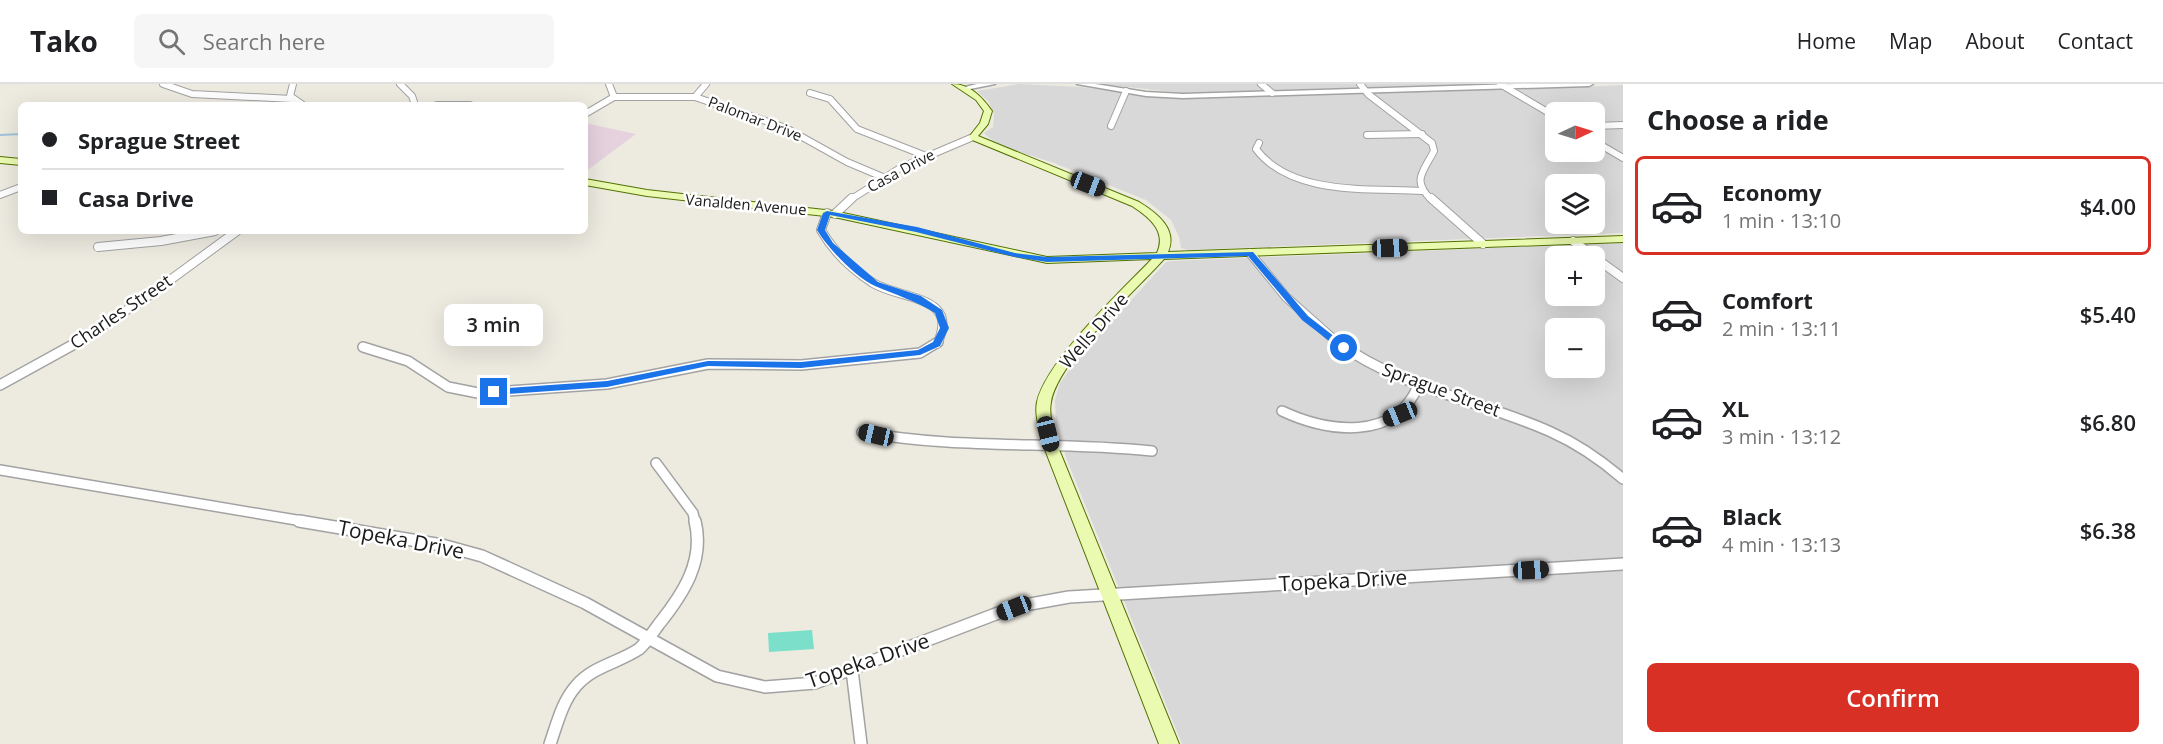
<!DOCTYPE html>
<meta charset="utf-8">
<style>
body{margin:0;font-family:"Open Sans",sans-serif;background:#f6f6f6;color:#202124;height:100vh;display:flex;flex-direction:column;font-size:22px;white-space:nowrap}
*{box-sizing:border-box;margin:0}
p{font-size:20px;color:#757577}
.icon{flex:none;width:33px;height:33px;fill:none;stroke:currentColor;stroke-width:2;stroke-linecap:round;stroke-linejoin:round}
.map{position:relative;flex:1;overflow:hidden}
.panel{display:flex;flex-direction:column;background:#fff;width:540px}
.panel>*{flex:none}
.guide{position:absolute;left:18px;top:18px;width:570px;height:132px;border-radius:9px;box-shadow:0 6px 24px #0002;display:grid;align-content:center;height:132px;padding:0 24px;background:#fff}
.needle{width:39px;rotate:86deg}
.buttons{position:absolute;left:1545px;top:18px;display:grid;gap:12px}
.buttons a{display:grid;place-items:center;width:60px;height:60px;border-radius:9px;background:#fff;box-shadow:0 6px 24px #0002;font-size:30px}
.end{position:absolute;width:27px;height:27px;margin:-14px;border:8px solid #1a73e8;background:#fff;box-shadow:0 0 0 3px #fff}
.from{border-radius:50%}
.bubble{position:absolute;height:42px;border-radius:9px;background:#fff;box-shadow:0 6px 24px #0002;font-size:20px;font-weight:600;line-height:42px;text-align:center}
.car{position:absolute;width:18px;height:36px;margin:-18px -9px;border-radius:8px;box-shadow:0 0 4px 2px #0007;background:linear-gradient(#222 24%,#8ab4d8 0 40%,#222 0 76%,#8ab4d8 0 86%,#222 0)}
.guide b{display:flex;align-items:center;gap:21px;height:57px;font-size:22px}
.guide b+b{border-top:2px solid #e0e0e0}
.guide i{width:15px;height:15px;background:#202124}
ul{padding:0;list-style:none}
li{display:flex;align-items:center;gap:18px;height:99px;margin:0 12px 9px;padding:0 12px;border:3px solid transparent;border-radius:9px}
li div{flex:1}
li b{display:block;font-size:22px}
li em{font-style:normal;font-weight:600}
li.active{border-color:#d93025}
li>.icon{width:54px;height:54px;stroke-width:1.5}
h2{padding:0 24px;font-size:27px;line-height:72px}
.action{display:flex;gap:12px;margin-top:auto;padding:12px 24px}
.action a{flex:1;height:69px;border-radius:9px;background:#d93025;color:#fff;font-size:24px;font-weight:600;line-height:69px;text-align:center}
header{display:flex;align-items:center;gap:36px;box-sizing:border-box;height:84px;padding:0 30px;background:#fff;border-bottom:2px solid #e0e0e0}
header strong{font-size:28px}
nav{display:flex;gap:33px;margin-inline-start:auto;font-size:21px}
.search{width:420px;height:54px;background:#f6f6f6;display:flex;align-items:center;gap:15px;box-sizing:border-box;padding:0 21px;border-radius:9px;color:#757577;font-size:22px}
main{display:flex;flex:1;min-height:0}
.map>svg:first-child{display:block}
</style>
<header>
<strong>Tako</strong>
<div class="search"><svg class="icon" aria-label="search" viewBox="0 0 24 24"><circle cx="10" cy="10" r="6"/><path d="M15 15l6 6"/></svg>Search here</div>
<nav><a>Home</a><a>Map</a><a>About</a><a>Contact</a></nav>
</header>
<main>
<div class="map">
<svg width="1623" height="660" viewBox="0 0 1623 660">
<rect width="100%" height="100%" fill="#edebe0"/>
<g fill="#d9d8d8" fill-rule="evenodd">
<path d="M1019 0 1081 3 1179 15 1501 5 1555 37 1556 68H1594L1595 60 1623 77V149L1188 166 1181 164 1179 153 1171 136 1146 116 1054 79 1001 62 989 54 984 49 993 43 994 31 989 18 977 7ZM1556 100H1594V140H1556Z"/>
<polygon points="1103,0 1460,0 1181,9"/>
<polygon points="1623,1 1623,72 1595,55 1594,28 1556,28 1555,31 1515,6"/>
<path d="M1623 159V660H1182L1067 376 1056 342 1055 316 1060 299 1079 273 1166 178 1171 177ZM1556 172H1594V212H1556ZM1556 244H1594V284H1556Z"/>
</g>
<polygon fill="#e6d2df" points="585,39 636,50 585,88"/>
<polygon fill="#7bdfc9" points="812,546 814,565 769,568 768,549"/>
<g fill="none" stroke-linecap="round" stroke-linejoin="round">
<polyline stroke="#9fc4dc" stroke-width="2" points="0,51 21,50"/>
<g stroke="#a2a2a2" stroke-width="8">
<g id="minor-far3">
<polyline points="163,0 192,10 292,15"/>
<polyline points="293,0 290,12 303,21"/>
<polyline points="400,0 412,12 415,21"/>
<polyline points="609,0 614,13"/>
<polyline points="1261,0 1272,9"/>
<path d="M1360 0 1368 10 1432 59 1434 67C1423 88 1411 97 1432 116"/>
<polyline points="1500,0 1556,33"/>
<polyline points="810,9 830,15 857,45 926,72"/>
<polyline points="695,13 706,0"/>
<polyline points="437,21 470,21"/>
<polyline points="585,30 614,13 695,13 786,44 847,78 885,94"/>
<polyline points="1111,42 1126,7"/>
<polyline points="1594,42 1623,41"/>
<polyline points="1367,51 1422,50"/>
<polyline points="1594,57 1623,74"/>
<path d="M1259 59 1256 65C1291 112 1369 104 1422 107"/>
<polyline points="0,111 21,103"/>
<polyline points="850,116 900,84 973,53"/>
</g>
</g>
<g stroke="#a2a2a2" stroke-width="10">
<g id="minor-far2">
<polyline points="1431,114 1483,160"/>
<path d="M827 129 821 146C833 167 853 186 873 199 901 216 961 211 937 260"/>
<polyline points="835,130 852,114"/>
<polyline points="1573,157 1594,172"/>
<polyline points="98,163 161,157 215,147"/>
<polyline points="1250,169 1286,213 1339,260"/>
<polyline points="1594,173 1623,194"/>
<polyline points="75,260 151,210 237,147"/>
</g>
</g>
<g stroke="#a2a2a2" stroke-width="12">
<g id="minor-far1">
<path d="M1337 258C1401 305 1480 316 1551 348 1578 360 1601 376 1623 395"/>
<polyline points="363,263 408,277 448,303 478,309 607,300 708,280 801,281 920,269 938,258"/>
<polyline points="0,301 78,258"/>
<path d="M1282 327C1327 348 1395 358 1418 302"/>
<path d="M862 348C958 366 1055 357 1152 367"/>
<polyline points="656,379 693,429 695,438"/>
<polyline points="0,386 308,438"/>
</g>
</g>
<g stroke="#a2a2a2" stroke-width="14">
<g id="minor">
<polyline points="299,437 442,461 482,472 585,519 717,592 765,603 815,599 1014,523 1069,513 1623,480"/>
<polyline points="852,586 861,660"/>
<path d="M550 660C557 640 562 618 576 602 593 582 618 579 639 565 646 559 653 548 659 540 683 510 705 477 695 437"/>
</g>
</g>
<g stroke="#a2a2a2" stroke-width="3">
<g id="tertiary">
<polygon points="977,0 995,0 965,6 961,4"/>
<polygon points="1077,0 1095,0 1146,8 1183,10 1517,0 1593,0 1589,2 1183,14 1146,12"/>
</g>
</g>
<g stroke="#537203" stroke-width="2">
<g id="secondary">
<path d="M952 0C970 0 982 13 992 27L988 40 978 52 1139 118C1157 129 1178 145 1168 168L1623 152V158L1164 175C1135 207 1058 277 1051 318 1048 332 1055 349 1058 363L1179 660H1159L1044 363C1041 349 1034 332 1037 318 1046 277 1121 207 1152 175L1047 179 834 133 647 112 585 101V95L647 106 834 127 1047 173 1157 169C1167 147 1149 133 1132 122L970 55 969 53 980 39 984 27 976 16Z"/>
<polygon points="0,73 21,75 21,81 0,79"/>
</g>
</g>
<use href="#minor-far3" stroke="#fff" stroke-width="6"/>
<use href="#minor-far2" stroke="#fff" stroke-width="8"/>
<use href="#minor-far1" stroke="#fff" stroke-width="9"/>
<use href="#minor" stroke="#fff" stroke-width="11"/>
<use href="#tertiary" fill="#fff" fill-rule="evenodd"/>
<use href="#secondary" fill="#ebfab1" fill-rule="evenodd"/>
</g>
<path fill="#1a73e8" d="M827 127 917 143 1015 169 1047 173 1253 168 1308 232 1349 264 1341 266 1302 236 1248 172 1047 178 1015 173 916 148 830 131 825 146 833 159 878 198 921 212 942 226 949 244 940 262 920 271 801 284 708 282 607 303 494 311 490 308 494 305 607 297 708 277 801 278 918 266 933 258 940 244 935 229C916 217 896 211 875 202 856 194 827 163 817 146L823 129Z"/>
<g text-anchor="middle" stroke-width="5" stroke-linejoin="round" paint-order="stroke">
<g font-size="15" fill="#1b1b1b" stroke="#fff">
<text transform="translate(755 35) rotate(21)" y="5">Palomar Drive</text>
<text transform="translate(901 87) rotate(-28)" y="5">Casa Drive</text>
<text transform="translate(746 121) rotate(5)" y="5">Vanalden Avenue</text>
</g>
<g font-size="18" fill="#1b1b1b" stroke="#fff">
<text transform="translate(121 228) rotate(-34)" y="6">Charles Street</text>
<text transform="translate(1094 247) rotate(-49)" y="6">Wells Drive</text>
<text transform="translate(1441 306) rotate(20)" y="6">Sprague Street</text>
</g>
<g font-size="21" fill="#1b1b1b" stroke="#fff">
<text transform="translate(401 456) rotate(11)" y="7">Topeka Drive</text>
<text transform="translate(1343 497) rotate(-3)" y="7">Topeka Drive</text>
<text transform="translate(868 577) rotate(-19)" y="7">Topeka Drive</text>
</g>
</g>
</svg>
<div class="buttons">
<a><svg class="needle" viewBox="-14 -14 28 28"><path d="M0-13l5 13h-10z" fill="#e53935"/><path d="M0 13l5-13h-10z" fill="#757577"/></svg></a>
<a><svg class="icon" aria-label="layers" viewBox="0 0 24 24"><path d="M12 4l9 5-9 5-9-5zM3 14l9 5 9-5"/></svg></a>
<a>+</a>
<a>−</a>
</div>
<i class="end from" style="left:1344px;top:264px"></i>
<i class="end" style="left:494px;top:308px"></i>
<div class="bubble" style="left:444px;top:220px;width:99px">3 min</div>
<i class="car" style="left:1088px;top:100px;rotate:111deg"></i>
<i class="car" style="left:1390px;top:164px;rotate:88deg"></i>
<i class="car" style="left:1400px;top:330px;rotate:248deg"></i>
<i class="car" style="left:1048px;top:350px;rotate:166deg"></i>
<i class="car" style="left:876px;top:351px;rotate:283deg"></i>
<i class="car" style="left:1531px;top:486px;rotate:87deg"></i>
<i class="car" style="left:1014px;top:524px;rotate:249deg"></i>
<div class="guide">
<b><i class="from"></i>Sprague Street</b>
<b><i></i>Casa Drive</b>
</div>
</div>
<section class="panel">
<h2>Choose a ride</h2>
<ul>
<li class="active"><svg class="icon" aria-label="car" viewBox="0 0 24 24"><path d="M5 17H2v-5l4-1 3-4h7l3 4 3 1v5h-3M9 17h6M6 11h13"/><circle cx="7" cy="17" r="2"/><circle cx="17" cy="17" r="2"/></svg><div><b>Economy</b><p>1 min · 13:10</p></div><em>$4.00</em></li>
<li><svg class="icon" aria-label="car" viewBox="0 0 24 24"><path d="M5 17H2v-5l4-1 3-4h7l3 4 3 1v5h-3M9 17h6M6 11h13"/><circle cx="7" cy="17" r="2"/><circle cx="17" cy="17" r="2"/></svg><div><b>Comfort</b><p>2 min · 13:11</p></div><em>$5.40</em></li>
<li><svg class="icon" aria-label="car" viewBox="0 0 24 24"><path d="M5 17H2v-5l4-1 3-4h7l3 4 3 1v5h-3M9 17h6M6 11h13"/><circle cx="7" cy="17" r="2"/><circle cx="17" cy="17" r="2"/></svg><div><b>XL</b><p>3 min · 13:12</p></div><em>$6.80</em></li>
<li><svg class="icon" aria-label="car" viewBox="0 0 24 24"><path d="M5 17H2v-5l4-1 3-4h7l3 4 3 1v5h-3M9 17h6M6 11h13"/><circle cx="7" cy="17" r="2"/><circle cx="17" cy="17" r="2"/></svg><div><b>Black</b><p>4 min · 13:13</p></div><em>$6.38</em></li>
</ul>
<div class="action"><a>Confirm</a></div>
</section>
</main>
